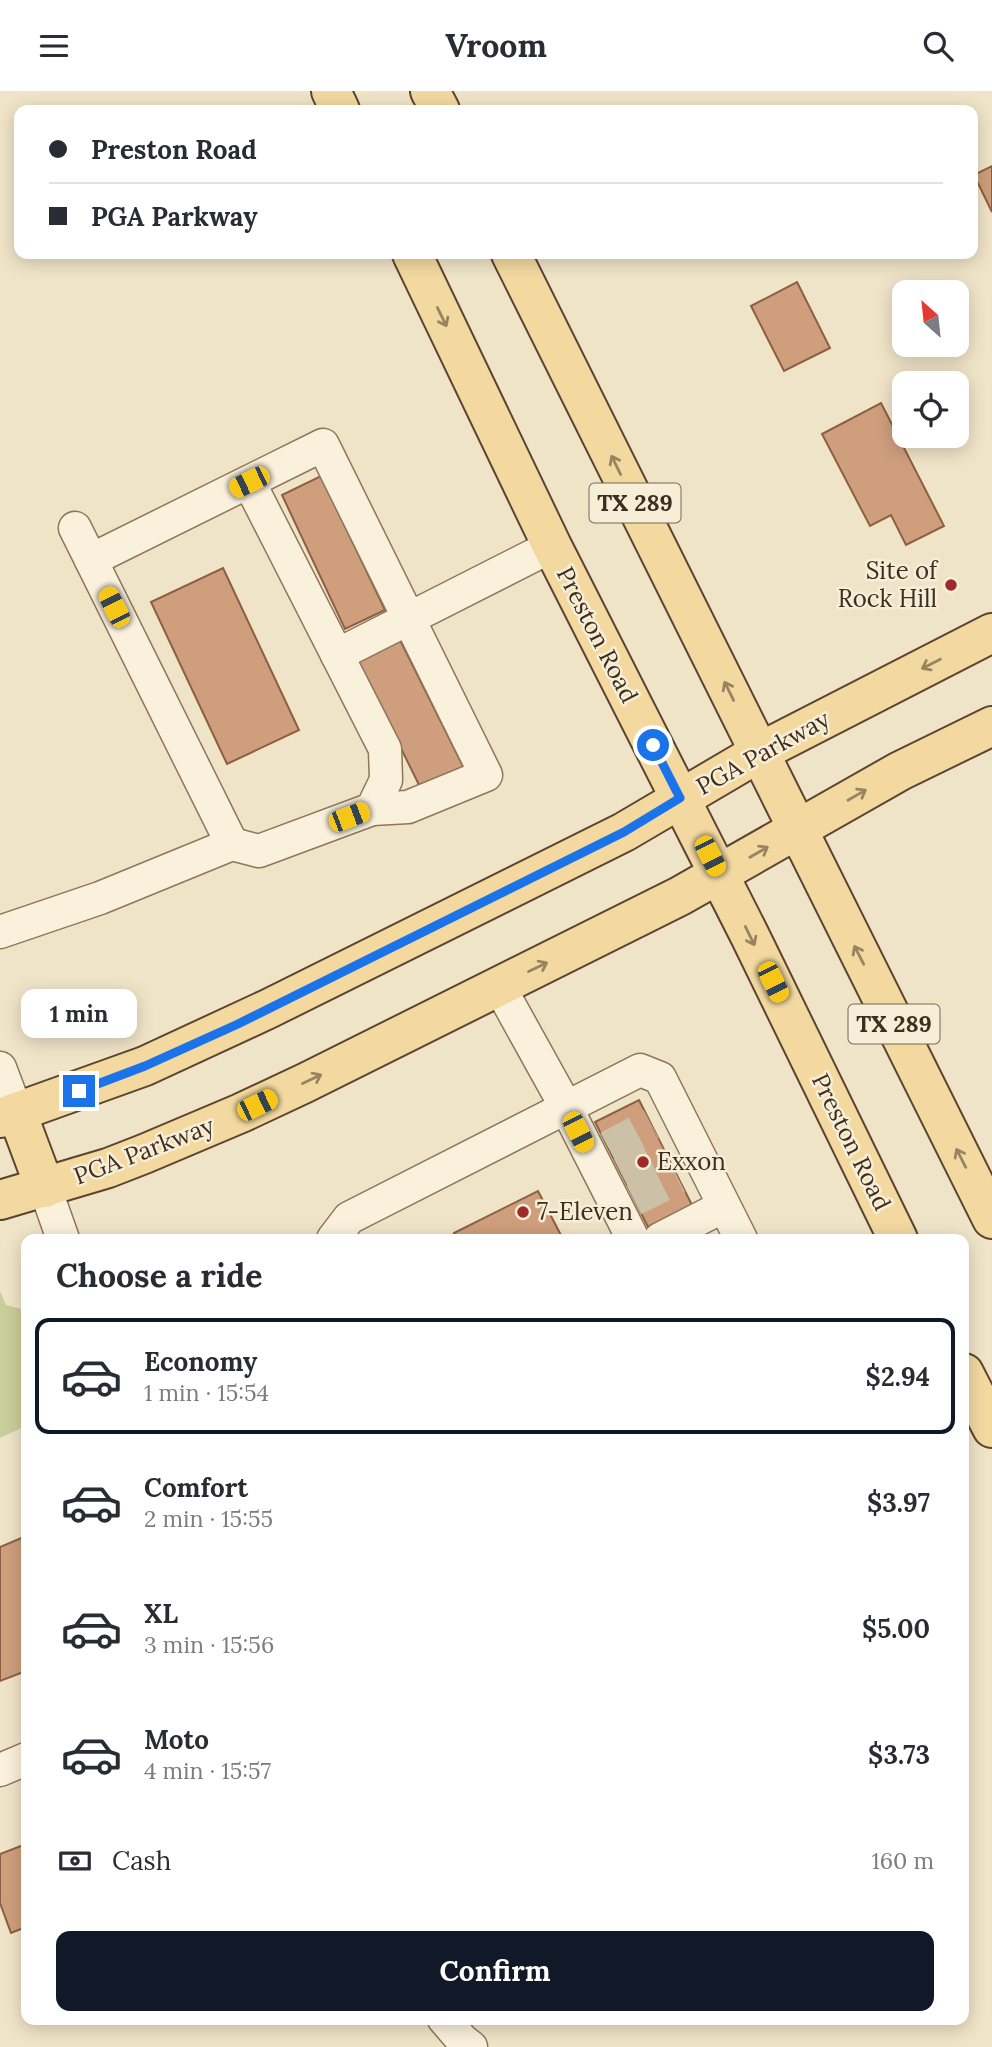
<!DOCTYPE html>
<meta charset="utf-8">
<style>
body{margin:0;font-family:Lora,serif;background:#f2f2f3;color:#2b2b33;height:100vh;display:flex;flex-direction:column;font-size:26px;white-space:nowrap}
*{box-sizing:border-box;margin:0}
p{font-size:23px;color:#7c7c81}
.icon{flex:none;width:38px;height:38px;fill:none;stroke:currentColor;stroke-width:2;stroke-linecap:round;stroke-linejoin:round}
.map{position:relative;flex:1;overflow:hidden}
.drawer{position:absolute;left:21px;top:1143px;width:948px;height:791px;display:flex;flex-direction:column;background:#fff;border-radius:14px;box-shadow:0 4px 18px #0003}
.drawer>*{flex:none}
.hud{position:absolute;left:14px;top:14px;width:964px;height:154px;border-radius:14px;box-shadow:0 4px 18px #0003;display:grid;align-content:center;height:154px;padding:0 35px;background:#fff}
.needle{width:46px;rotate:333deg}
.buttons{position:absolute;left:892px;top:189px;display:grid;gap:14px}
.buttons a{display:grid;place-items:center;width:77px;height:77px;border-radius:14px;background:#fff;box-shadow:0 4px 18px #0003;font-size:35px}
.end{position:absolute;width:32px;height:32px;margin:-16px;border:9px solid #1a73e8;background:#fff;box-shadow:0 0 0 4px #fff}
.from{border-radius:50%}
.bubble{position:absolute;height:49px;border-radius:14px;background:#fff;box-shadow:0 4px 18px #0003;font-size:23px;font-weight:700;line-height:49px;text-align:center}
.car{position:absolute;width:21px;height:42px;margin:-21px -10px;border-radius:9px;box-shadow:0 0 5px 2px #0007;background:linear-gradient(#f5c518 24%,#345 0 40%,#f5c518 0 76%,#345 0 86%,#f5c518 0)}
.hud b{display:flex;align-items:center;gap:24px;height:66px;font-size:26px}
.hud b+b{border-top:2px solid #e1e1e2}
.hud i{width:18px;height:18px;background:#2b2b33}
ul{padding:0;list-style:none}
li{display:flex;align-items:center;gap:21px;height:116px;margin:0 14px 10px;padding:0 21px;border:4px solid transparent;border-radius:14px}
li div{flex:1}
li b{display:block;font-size:26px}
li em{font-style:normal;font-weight:700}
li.active{border-color:#111827}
li>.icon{width:63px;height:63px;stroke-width:1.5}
h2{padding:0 35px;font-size:32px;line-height:84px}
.pay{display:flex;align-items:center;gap:18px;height:77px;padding:0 35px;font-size:26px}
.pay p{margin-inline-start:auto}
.primary-button{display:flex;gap:14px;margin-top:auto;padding:14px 35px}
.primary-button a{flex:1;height:80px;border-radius:14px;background:#111827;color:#fff;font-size:28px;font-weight:700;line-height:80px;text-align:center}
header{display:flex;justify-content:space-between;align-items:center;height:91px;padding:0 35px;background:#fff;font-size:32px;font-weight:700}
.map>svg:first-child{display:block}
</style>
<header><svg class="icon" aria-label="menu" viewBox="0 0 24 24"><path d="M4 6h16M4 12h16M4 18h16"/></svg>Vroom<svg class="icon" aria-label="search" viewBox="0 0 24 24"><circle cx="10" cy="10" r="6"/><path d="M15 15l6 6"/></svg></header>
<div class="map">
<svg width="992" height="1956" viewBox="0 0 992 1956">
<rect width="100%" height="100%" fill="#f0e4c8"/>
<polygon fill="#c9cf9b" points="0,1200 6,1214 26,1219 26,1335 0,1347"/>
<g fill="#cf9f7d" stroke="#8d5f41" stroke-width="2">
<polygon points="992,75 992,121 974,84"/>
<polygon points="797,191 830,257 784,280 751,215"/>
<polygon points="881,312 944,435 906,454 891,424 870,435 822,343"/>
<polygon points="321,385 385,519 345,538 282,404"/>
<polygon points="223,477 299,639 227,673 151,511"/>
<polygon points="399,547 465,679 422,700 357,568"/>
<polygon points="639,1009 692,1114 648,1136 595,1031"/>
<polygon points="538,1100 563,1148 457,1148 454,1142"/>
<polygon points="26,1445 26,1580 0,1590 0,1456"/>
<polygon points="26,1753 26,1836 11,1842 0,1812 0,1763"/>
</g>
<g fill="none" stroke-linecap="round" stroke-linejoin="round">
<g stroke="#ccc0a6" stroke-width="32" stroke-dasharray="32 16" stroke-linecap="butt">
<polyline points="608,1056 651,1033"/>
<polyline points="621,1082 664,1060"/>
<polyline points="634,1109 678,1087"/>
</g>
<g stroke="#8d765c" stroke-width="35">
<g id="minor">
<polyline points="75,437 232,753"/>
<polyline points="91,469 323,354 486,684 408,716 372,718"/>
<polyline points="337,564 552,455"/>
<polyline points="0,841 100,807 232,753 259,760 372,718 386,689 385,658 249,391"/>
<polyline points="499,895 566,1016 633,1148"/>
<polyline points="0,977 17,1022"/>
<polyline points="45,1097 63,1148"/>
<polyline points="333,1148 349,1127 640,979 660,987 741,1148"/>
<polyline points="660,1148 724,1115"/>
<polyline points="0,1679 26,1668"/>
<polyline points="444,1928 462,1949 471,1956"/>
</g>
</g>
<g stroke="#5b4430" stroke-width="42">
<g id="major">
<polyline points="331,0 340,19"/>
<polyline points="430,0 440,19"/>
<polyline points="412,163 552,455 750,845 898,1148"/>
<polyline points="511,163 992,1128"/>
<polyline points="17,1022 45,1097"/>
<polyline points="0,1027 145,975 268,918 624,741 760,661 992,542"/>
<polyline points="0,1109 108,1077 144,1063 241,1022 305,992 680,805 900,680 992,635"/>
<polyline points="964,1282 992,1337"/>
</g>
</g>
<use href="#minor" stroke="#faf1dc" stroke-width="32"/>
<use href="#major" stroke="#f3d9a0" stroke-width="38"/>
</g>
<defs><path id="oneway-shaft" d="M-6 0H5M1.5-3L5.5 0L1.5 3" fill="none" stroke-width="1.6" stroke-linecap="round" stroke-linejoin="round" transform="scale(1.75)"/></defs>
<g stroke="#988460">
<use href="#oneway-shaft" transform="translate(442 226) rotate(64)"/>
<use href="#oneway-shaft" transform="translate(616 374) rotate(-116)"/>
<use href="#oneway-shaft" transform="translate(931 573) rotate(153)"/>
<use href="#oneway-shaft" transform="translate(729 600) rotate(-116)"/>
<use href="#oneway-shaft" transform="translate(857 704) rotate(-30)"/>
<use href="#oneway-shaft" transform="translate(759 761) rotate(-30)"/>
<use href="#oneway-shaft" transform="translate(750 845) rotate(64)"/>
<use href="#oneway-shaft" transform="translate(859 864) rotate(-117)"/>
<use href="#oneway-shaft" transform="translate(538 876) rotate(-26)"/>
<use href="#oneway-shaft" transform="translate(312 988) rotate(-26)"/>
<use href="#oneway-shaft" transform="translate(961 1067) rotate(-117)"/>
</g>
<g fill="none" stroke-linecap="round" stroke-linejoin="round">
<polyline stroke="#1a73e8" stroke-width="9" points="79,1000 145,975 238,933 624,741 680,707 653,654"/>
</g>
<g fill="#9e2a2b" stroke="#f7eed8" stroke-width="2.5">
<circle cx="951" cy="494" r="7"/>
<circle cx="643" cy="1071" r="7"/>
<circle cx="523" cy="1121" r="7"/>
</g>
<g text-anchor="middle" stroke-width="5" stroke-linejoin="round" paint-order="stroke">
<g fill="#f7eed8" stroke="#756857" stroke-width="2">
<rect x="589.5" y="392.5" width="91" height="39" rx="5"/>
<rect x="848.5" y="913.5" width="91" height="39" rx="5"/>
</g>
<g font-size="23" font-weight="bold" fill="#3d2e20">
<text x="635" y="420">TX 289</text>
<text x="894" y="941">TX 289</text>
</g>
<g font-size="24" fill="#3d2e20" stroke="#f7eed8" text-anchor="start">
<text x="937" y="488" text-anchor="end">Site of<tspan x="937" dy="28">Rock Hill</tspan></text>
<text x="657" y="1079">Exxon</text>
<text x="537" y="1129">7-Eleven</text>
</g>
<g font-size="24" fill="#3d2e20" stroke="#f7eed8">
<text transform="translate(597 544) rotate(63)" y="8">Preston Road</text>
<text transform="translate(763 662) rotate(-29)" y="8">PGA Parkway</text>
<text transform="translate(851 1051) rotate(64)" y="8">Preston Road</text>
<text transform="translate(144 1060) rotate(-21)" y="8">PGA Parkway</text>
</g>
</g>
</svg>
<div class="buttons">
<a><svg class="needle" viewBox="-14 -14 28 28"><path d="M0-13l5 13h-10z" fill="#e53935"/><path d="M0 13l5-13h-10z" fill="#7c7c81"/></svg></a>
<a><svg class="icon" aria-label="locate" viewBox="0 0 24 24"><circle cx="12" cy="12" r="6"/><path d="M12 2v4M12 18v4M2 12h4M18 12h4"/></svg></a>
</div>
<i class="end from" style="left:653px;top:654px"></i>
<i class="end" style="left:79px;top:1000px"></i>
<div class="bubble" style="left:21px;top:898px;width:116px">1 min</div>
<i class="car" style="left:249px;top:391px;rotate:244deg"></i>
<i class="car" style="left:114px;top:516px;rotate:333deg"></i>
<i class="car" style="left:349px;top:726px;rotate:69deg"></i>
<i class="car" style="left:710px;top:765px;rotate:153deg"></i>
<i class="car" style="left:773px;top:891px;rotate:154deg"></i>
<i class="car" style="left:257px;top:1014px;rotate:64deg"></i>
<i class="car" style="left:578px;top:1041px;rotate:153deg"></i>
<div class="hud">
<b><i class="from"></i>Preston Road</b>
<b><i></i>PGA Parkway</b>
</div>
<section class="drawer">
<h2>Choose a ride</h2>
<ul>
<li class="active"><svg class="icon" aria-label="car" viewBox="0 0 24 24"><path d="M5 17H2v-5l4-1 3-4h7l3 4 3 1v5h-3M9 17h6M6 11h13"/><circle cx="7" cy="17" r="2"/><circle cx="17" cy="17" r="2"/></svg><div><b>Economy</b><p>1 min · 15:54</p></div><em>$2.94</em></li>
<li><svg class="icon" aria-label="car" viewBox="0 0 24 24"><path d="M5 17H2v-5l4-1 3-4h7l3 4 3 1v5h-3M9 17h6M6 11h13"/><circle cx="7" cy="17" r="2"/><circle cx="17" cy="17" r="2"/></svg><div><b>Comfort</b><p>2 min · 15:55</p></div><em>$3.97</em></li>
<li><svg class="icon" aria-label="car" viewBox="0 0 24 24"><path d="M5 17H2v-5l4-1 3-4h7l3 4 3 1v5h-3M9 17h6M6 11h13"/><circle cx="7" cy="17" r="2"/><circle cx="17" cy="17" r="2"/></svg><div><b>XL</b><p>3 min · 15:56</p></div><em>$5.00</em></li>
<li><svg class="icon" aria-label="car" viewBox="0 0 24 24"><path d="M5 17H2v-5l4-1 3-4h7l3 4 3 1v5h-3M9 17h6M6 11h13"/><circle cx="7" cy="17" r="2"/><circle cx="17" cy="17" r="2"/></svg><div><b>Moto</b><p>4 min · 15:57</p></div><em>$3.73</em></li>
</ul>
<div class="pay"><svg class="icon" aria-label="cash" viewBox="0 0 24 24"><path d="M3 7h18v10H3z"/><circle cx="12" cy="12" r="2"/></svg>Cash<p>160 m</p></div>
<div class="primary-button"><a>Confirm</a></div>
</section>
</div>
